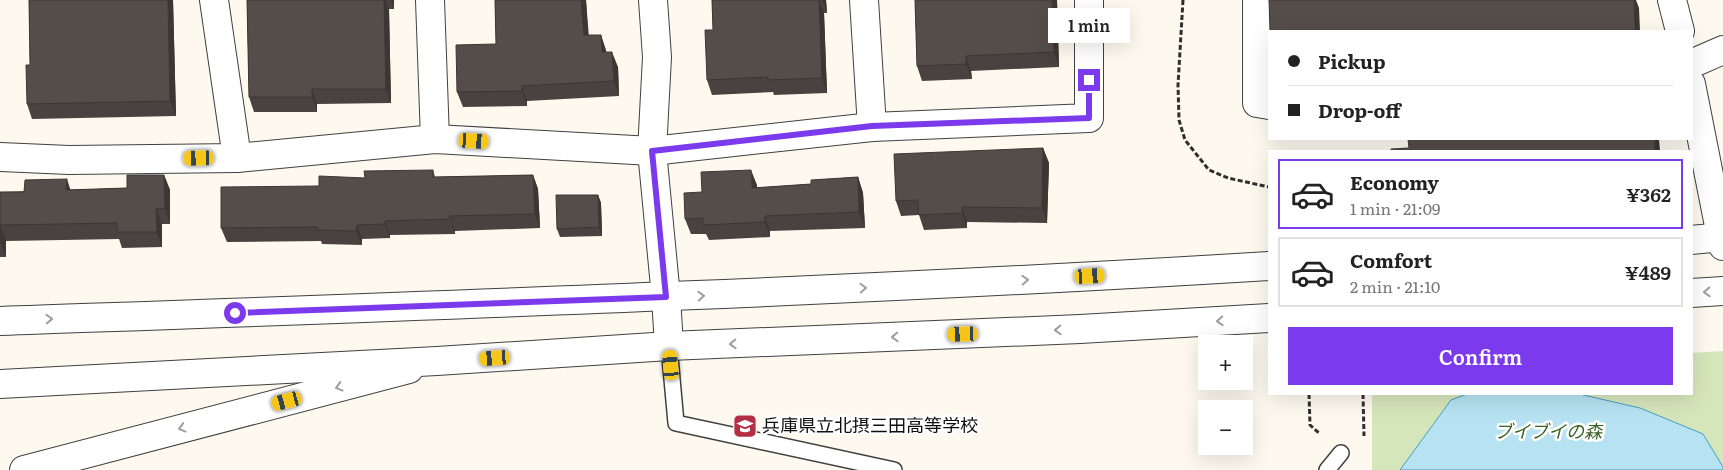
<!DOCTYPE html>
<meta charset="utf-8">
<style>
body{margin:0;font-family:Literata,"Noto Sans JP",serif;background:#f6f6f6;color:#222;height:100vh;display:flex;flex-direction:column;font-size:19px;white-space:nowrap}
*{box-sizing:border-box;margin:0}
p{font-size:16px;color:#767676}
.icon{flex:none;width:28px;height:28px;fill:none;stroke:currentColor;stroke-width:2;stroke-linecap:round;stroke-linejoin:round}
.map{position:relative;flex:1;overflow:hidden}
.drawer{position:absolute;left:1268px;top:150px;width:425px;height:245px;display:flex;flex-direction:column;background:#fff;border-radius:0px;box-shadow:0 5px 20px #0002}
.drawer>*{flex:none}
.guide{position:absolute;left:1268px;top:30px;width:425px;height:110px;border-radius:0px;box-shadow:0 5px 20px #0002;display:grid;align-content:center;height:110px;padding:0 20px;background:#fff}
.buttons{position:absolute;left:1198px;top:335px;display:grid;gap:10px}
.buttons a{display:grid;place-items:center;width:55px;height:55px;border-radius:0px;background:#fff;box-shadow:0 5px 20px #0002;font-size:25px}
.end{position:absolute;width:22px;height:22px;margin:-11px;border:6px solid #7c3aed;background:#fff;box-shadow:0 0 0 2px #fff}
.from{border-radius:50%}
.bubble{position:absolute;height:35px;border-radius:0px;background:#fff;box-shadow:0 5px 20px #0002;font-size:16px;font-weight:600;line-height:35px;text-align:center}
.car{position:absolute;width:15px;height:30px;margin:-15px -8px;border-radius:6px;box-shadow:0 0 4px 1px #0007;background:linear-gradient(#f5c518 24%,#345 0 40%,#f5c518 0 76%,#345 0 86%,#f5c518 0)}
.guide b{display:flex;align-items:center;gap:18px;height:48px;font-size:19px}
.guide b+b{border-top:1px solid #e0e0e0}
.guide i{width:12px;height:12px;background:#222}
ul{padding:9px 0 0;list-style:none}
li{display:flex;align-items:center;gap:15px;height:70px;margin:0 10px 8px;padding:0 10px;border:2px solid #e0e0e0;border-radius:0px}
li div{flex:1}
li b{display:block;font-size:19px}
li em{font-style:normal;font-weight:600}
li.active{border-color:#7c3aed}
li>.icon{width:45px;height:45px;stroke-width:1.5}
.button{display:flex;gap:10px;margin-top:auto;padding:10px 20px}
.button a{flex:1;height:58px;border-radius:0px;background:#7c3aed;color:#fff;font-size:20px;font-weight:600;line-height:58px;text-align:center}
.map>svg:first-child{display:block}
</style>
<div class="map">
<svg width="1723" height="470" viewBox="0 0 1723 470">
<rect width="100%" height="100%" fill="#fef9ef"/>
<polygon fill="#d6e6bb" points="1723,351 1723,470 1372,470 1372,394 1691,394 1691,353"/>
<polygon fill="#b7e2f2" stroke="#439fc4" points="1467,394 1579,394 1640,408 1703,434 1723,467 1723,470 1400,470 1451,400"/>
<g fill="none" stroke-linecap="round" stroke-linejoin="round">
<g stroke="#404040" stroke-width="18">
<g id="service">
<polyline points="669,346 676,423 894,470"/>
<polyline points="1327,470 1341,453"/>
</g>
</g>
<g stroke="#404040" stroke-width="30">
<g id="minor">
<polyline points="214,0 237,158"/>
<polyline points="430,0 435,139"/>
<polyline points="653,0 657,57 652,151 666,297 669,346"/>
<polyline points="864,0 872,127 1089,118 1089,0"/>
<polyline points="1257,0 1257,103 1269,105"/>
<polyline points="1691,64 1723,50"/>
<polyline points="0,157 69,160 237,158 435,139 652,151 872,127"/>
<polyline points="24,470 409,369"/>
</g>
</g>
<g stroke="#404040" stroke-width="30">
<g id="tertiary">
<polyline points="1672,0 1680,31"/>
<polyline points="1691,84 1723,246"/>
<polyline points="1691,240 1723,237"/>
<polyline points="1691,293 1723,291"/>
<path d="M0 321C423 306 846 292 1269 266"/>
<polyline points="0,384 437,361 669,346 1080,329 1269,318"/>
</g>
</g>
<g stroke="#2f2f2f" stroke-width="3" stroke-dasharray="5 2.5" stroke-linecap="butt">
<polyline points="1183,0 1178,85 1179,120 1185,140 1209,170 1228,178 1269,187"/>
<polyline points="1309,394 1310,425 1320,434"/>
<polyline points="1363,394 1364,436"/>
</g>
<use href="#service" stroke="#fff" stroke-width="15"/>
<use href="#minor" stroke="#fff" stroke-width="28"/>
<use href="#tertiary" stroke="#fff" stroke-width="28"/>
</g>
<g fill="#494240">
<polygon points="29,0 173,0 176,116 32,119 27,104 30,65"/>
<polygon points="247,0 394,0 394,9 389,9 391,103 317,104 317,112 254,112 249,97"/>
<polygon points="495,0 586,0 588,35 601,35 606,52 618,67 619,96 527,101 527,106 463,107 457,92 496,44"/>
<polygon points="712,0 826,0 827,13 824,13 827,93 774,95 773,92 712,95 707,80 713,30"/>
<polygon points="915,0 1057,0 1059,67 971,71 972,79 922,81 917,66"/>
<polygon points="1043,148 1049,163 1047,223 967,222 967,228 924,230 919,215 901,216 896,201"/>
<polygon points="433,170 435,177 533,175 538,189 540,228 455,231 455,234 390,235 390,238 362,239 362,245 322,244 321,241 227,242 221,228 319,186 365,178"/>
<polygon points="164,175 170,190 170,224 162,224 162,247 122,248 119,239 6,241 6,257 0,257 0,192 127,188"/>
<polygon points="858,177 863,193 865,228 770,231 770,237 709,240 706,234 691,234 685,219 702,192 757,185 757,188 811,184"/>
<polygon points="598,195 601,203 602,236 560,237 557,229"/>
</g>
<g fill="#3c3634">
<polygon points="168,0 173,0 176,116 170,101"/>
<polygon points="384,0 386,0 389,9 391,103 386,89"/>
<polygon points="391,0 394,0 394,9"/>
<polygon points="581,0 586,0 590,51 584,35"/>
<polygon points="819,0 824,13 827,93 822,78"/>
<polygon points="822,0 826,0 827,13"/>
<polygon points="1052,0 1057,0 1059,67 1054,52"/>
<polygon points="1634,0 1636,0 1639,8 1640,31 1635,31"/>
<polygon points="601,35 606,50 607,67 602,52"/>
<polygon points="612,52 618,67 619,96 614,81"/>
<polygon points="966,56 971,71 972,79 966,64"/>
<polygon points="522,86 527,101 527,106 522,91"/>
<polygon points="312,89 317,104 317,112 312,97"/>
<polygon points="1655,139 1659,139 1660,151 1655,151"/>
<polygon points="1043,148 1049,163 1047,223 1042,208"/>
<polygon points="751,170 757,185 757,203 752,188"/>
<polygon points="164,175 170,190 170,224 165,208"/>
<polygon points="533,175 538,189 540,228 535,214"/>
<polygon points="858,177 863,193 865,228 859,212"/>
<polygon points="67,179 72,195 66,190"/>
<polygon points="598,195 601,203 602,236 599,227"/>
<polygon points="962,207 967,222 967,228 962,213"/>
<polygon points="156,209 162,224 162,247 157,232"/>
<polygon points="449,216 455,231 455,234"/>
<polygon points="765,216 770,231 770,237 765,222"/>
<polygon points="385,221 390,235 390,238 385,224"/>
<polygon points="0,225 6,241 6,257 0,242"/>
<polygon points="357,225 362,239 362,245 356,231"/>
</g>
<g fill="#554d4a" stroke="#3c3634">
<polygon points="29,0 168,0 170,101 27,104 26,65 30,65"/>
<polygon points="247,0 384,0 386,89 312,89 312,97 249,97"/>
<polygon points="495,0 581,0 584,35 601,35 602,52 612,52 614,81 522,86 522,91 457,92 456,45 496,44"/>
<polygon points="712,0 819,0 822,78 768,80 768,77 707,80 705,30 713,30"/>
<polygon points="915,0 1052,0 1054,52 966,56 966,64 917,66"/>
<polygon points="1269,0 1634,0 1635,31 1270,31"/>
<polygon points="1408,139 1655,139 1655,151 1391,151 1391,149 1409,148"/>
<polygon points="1043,148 1042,208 962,207 962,213 919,215 918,200 896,201 894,154"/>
<polygon points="433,170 433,177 533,175 535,214 449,216 450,219 385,221 385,224 357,225 356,231 317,230 317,227 221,228 221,187 319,186 319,176 365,178 364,171"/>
<polygon points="751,170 752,188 811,184 811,180 858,177 859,212 765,216 765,222 703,225 703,218 685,219 684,193 702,192 701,172"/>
<polygon points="127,175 164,175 165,208 156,209 157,232 117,232 117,223 0,225 0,242 0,192 24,192 25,180 67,179 66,190 127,188"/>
<polygon points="556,195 598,195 599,227 557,229"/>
</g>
<defs><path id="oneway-chevron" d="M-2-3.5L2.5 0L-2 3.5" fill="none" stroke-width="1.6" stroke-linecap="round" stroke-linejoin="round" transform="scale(1.25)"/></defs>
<g stroke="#9e9e9e">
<use href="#oneway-chevron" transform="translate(1025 280) rotate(-3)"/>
<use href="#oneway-chevron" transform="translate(863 288) rotate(-3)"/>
<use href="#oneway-chevron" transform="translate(1707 292) rotate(177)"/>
<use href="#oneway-chevron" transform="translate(701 296) rotate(-3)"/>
<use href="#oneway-chevron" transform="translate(49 319) rotate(-2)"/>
<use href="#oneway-chevron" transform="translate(1220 321) rotate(177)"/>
<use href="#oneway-chevron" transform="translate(1058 330) rotate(178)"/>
<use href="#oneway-chevron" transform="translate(895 337) rotate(178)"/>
<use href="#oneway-chevron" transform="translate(733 344) rotate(178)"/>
<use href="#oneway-chevron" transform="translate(339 387) rotate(165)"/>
<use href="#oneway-chevron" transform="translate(182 428) rotate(165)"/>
</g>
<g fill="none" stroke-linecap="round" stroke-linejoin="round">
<polyline stroke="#7c3aed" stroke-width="6" points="235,313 666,297 652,151 872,126 1089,118 1089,80"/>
</g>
<defs>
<g id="school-square" transform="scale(1.25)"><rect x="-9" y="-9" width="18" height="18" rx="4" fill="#b42f44" stroke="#fff"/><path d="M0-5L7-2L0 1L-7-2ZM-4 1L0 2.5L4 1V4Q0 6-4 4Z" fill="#fff"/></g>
</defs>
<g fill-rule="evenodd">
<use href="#school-square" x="745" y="426"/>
</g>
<g text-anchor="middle" stroke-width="5" stroke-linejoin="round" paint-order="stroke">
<g font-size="18" fill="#0d0d0d" stroke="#fff" text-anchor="start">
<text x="762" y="432">兵庫県立北摂三田高等学校</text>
</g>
<g font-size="18" font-style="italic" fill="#366122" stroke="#fff">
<text x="1548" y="438">ブイブイの森</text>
</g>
</g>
</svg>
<div class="buttons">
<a>+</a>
<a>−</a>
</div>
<i class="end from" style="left:235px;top:313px"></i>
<i class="end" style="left:1089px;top:80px"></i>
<div class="bubble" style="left:1048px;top:8px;width:82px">1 min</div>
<i class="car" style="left:474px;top:141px;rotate:93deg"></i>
<i class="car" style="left:199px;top:158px;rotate:269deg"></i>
<i class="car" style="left:1090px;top:276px;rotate:87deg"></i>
<i class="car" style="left:963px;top:334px;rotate:268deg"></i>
<i class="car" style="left:495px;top:358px;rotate:266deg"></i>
<i class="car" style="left:671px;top:365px;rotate:355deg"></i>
<i class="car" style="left:287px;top:401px;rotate:255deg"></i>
<div class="guide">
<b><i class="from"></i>Pickup</b>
<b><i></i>Drop-off</b>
</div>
<section class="drawer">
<ul>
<li class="active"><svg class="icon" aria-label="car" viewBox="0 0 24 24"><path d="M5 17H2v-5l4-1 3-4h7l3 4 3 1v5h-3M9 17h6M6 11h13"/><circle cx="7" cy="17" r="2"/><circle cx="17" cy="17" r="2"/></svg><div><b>Economy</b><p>1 min · 21:09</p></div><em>¥362</em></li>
<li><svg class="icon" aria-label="car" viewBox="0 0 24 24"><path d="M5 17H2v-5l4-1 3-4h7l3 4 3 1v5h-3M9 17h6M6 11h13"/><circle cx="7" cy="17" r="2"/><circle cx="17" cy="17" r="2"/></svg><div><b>Comfort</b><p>2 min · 21:10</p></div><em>¥489</em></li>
</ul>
<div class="button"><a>Confirm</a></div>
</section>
</div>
